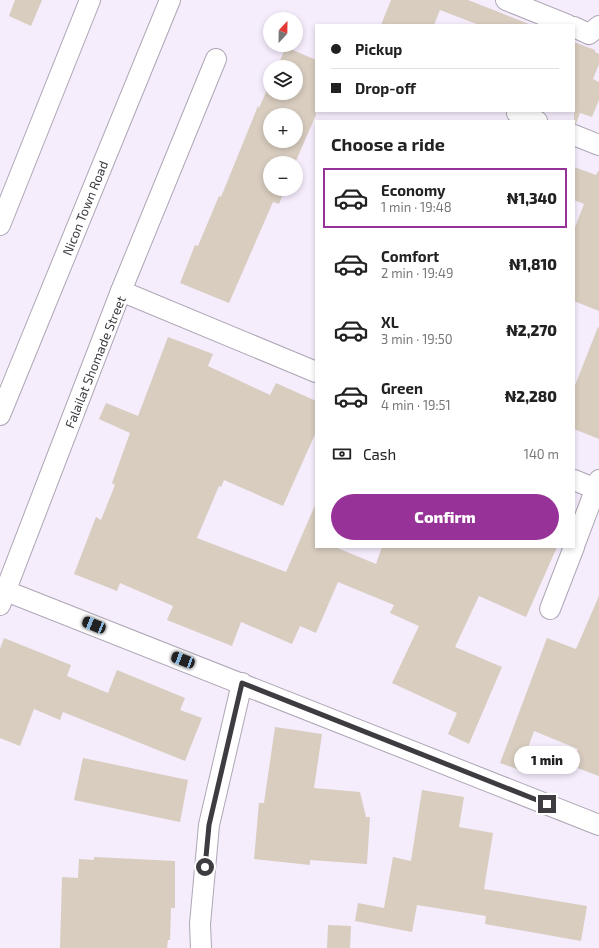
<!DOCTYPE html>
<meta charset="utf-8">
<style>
body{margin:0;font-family:"Exo 2",sans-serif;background:#f6f6f6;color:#222;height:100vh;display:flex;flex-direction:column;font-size:15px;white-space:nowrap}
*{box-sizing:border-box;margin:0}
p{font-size:13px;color:#767676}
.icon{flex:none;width:22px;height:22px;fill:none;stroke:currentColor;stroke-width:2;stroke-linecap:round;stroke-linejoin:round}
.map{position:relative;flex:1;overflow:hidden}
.panel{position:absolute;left:315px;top:120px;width:260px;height:428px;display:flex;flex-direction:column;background:#fff;border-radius:0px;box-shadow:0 2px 6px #0003}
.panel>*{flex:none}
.banner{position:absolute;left:315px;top:24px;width:260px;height:88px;border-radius:0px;box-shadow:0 2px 6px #0003;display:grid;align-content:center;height:88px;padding:0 16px;background:#fff}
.needle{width:26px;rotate:22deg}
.tools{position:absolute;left:263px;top:12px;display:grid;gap:8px}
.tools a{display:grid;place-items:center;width:40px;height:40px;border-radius:50%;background:#fff;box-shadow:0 2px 6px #0003;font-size:20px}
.end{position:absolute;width:18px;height:18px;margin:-9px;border:5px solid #3e3b41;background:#fff;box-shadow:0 0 0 2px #fff}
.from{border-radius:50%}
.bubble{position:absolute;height:28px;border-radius:14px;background:#fff;box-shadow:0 2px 6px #0003;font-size:13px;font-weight:800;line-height:28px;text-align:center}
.car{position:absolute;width:12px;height:24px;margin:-12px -6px;border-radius:5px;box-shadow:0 0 3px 1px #0007;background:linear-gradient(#222 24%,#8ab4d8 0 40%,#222 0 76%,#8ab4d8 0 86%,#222 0)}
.banner b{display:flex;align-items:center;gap:14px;height:38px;font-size:15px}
.banner b+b{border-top:1px solid #e0e0e0}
.banner i{width:10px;height:10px;background:#222}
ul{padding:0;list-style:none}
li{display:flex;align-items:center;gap:12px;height:60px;margin:0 8px 6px;padding:0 8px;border:2px solid transparent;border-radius:0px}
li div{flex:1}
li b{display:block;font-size:15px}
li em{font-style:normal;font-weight:800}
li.current{border-color:#973298}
li>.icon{width:36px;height:36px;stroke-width:1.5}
h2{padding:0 16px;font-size:18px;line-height:48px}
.pay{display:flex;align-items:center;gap:10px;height:44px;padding:0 16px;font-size:15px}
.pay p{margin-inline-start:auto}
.action{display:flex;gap:8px;margin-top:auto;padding:8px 16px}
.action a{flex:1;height:46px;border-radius:24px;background:#973298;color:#fff;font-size:16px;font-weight:800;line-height:46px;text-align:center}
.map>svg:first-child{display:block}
</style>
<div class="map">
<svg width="599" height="948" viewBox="0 0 599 948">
<rect width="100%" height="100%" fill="#f5ecfc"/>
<g fill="#d8cdbf" fill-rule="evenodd">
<polygon points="15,0 42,0 31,26 9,16"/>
<polygon points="391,0 468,0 529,24 529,25 479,25 440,10 434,25 381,25"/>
<polygon points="574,42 595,50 595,52 599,54 599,64 593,79 599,82 599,100 592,117 580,113 576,124 574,124"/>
<path d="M286 47 316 60V115L295 163H270V189H285L279 204 273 202 229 303 180 283 195 245 198 246 219 196 221 197 258 106 259 108 270 83V93H296V67H277ZM270 115H296V141H270Z"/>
<polygon points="574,167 596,175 599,170 599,311 574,301 574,230 584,204 574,200"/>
<polygon points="598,327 599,328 599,439 574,429 574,388"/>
<polygon points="168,337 213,354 208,366 270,395 276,383 316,401 316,432 283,506 224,480 221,487 219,486 197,538 286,572 316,503 316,547 335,547 376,564 382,547 557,547 526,617 479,596 455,647 502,667 469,744 448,734 457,713 392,683 419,626 390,613 394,605 338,582 316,633 300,626 292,644 241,622 232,646 167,620 173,606 120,583 117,591 74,574 96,517 101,520 115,485 112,483 130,433 99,419 106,403 138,416"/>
<polygon points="599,596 599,776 572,766 578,749 534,731 520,770 500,763 547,638 576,649"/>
<polygon points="4,638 71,665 67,676 108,693 117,670 185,698 180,710 202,718 185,761 63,712 60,720 34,709 20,746 0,738 0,649"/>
<polygon points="275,727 322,734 314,788 360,792 366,817 370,817 367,864 310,860 310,865 254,859 259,803 264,803"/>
<polygon points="83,758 188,780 180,822 74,800"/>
<polygon points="422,790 464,797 459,827 493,833 484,889 587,906 581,941 485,924 486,916 417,905 412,932 355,921 358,903 384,908 393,857 411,861"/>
<polygon points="94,857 175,861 175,908 171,908 170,940 168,940 167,948 60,948 62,877 78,878 79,859 94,860"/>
<polygon points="328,925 351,926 350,948 327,948"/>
</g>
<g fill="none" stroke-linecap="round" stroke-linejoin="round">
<g stroke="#aea6b4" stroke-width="22">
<g id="minor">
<polyline points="506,0 568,25"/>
<polyline points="574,27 589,34 599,26"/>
<polyline points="517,113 537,121"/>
<polyline points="574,135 599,145"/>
<polyline points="0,225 90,0"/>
<polyline points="121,291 216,59"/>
<polyline points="0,415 170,0"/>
<polyline points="574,480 596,489"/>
<polyline points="574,546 599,480"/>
<polyline points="6,591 599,825"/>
<polyline points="0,605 121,291 316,372"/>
<polyline points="550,609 574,547"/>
<polyline points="201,948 200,924 209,825 242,683"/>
</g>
</g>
<use href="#minor" stroke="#fff" stroke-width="20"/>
</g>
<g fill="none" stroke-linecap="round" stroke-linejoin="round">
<polyline stroke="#3e3b41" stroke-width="5" points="205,867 209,825 242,683 547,804"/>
</g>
<g text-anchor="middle" stroke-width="3.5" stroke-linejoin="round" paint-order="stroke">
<g font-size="13" fill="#3e3b41" stroke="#fff">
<text transform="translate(85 208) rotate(-68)" y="5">Nicon Town Road</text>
<text transform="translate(95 362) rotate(-68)" y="5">Falailat Shomade Street</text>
</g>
</g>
</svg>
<div class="tools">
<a><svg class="needle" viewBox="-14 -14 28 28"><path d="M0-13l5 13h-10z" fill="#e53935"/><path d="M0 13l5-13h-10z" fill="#767676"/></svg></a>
<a><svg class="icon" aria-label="layers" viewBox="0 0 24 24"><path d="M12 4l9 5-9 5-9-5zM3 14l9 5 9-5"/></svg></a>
<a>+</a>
<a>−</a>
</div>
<i class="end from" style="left:205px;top:867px"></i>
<i class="end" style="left:547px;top:804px"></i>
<div class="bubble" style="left:514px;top:746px;width:66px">1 min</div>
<i class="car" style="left:94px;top:625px;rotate:292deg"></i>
<i class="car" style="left:183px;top:660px;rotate:291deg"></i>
<div class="banner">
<b><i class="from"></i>Pickup</b>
<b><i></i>Drop-off</b>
</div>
<section class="panel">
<h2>Choose a ride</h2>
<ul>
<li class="current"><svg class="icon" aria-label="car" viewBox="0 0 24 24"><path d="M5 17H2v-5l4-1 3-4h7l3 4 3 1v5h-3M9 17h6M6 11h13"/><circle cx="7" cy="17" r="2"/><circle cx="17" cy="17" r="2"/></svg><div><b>Economy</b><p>1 min · 19:48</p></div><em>₦1,340</em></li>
<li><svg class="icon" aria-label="car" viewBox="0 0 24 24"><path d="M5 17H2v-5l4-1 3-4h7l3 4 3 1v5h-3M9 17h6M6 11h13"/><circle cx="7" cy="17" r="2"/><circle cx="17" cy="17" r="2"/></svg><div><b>Comfort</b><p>2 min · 19:49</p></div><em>₦1,810</em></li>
<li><svg class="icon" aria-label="car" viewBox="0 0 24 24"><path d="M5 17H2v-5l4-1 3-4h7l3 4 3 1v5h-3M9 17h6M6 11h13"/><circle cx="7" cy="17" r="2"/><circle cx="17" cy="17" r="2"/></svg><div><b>XL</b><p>3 min · 19:50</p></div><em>₦2,270</em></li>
<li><svg class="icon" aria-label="car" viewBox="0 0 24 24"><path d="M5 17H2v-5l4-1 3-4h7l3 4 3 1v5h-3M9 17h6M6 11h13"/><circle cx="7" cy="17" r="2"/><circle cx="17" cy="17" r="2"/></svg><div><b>Green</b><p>4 min · 19:51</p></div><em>₦2,280</em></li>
</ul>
<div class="pay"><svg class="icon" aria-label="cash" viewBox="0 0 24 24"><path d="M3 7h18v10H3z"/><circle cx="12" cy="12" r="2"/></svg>Cash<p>140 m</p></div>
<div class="action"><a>Confirm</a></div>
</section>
</div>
